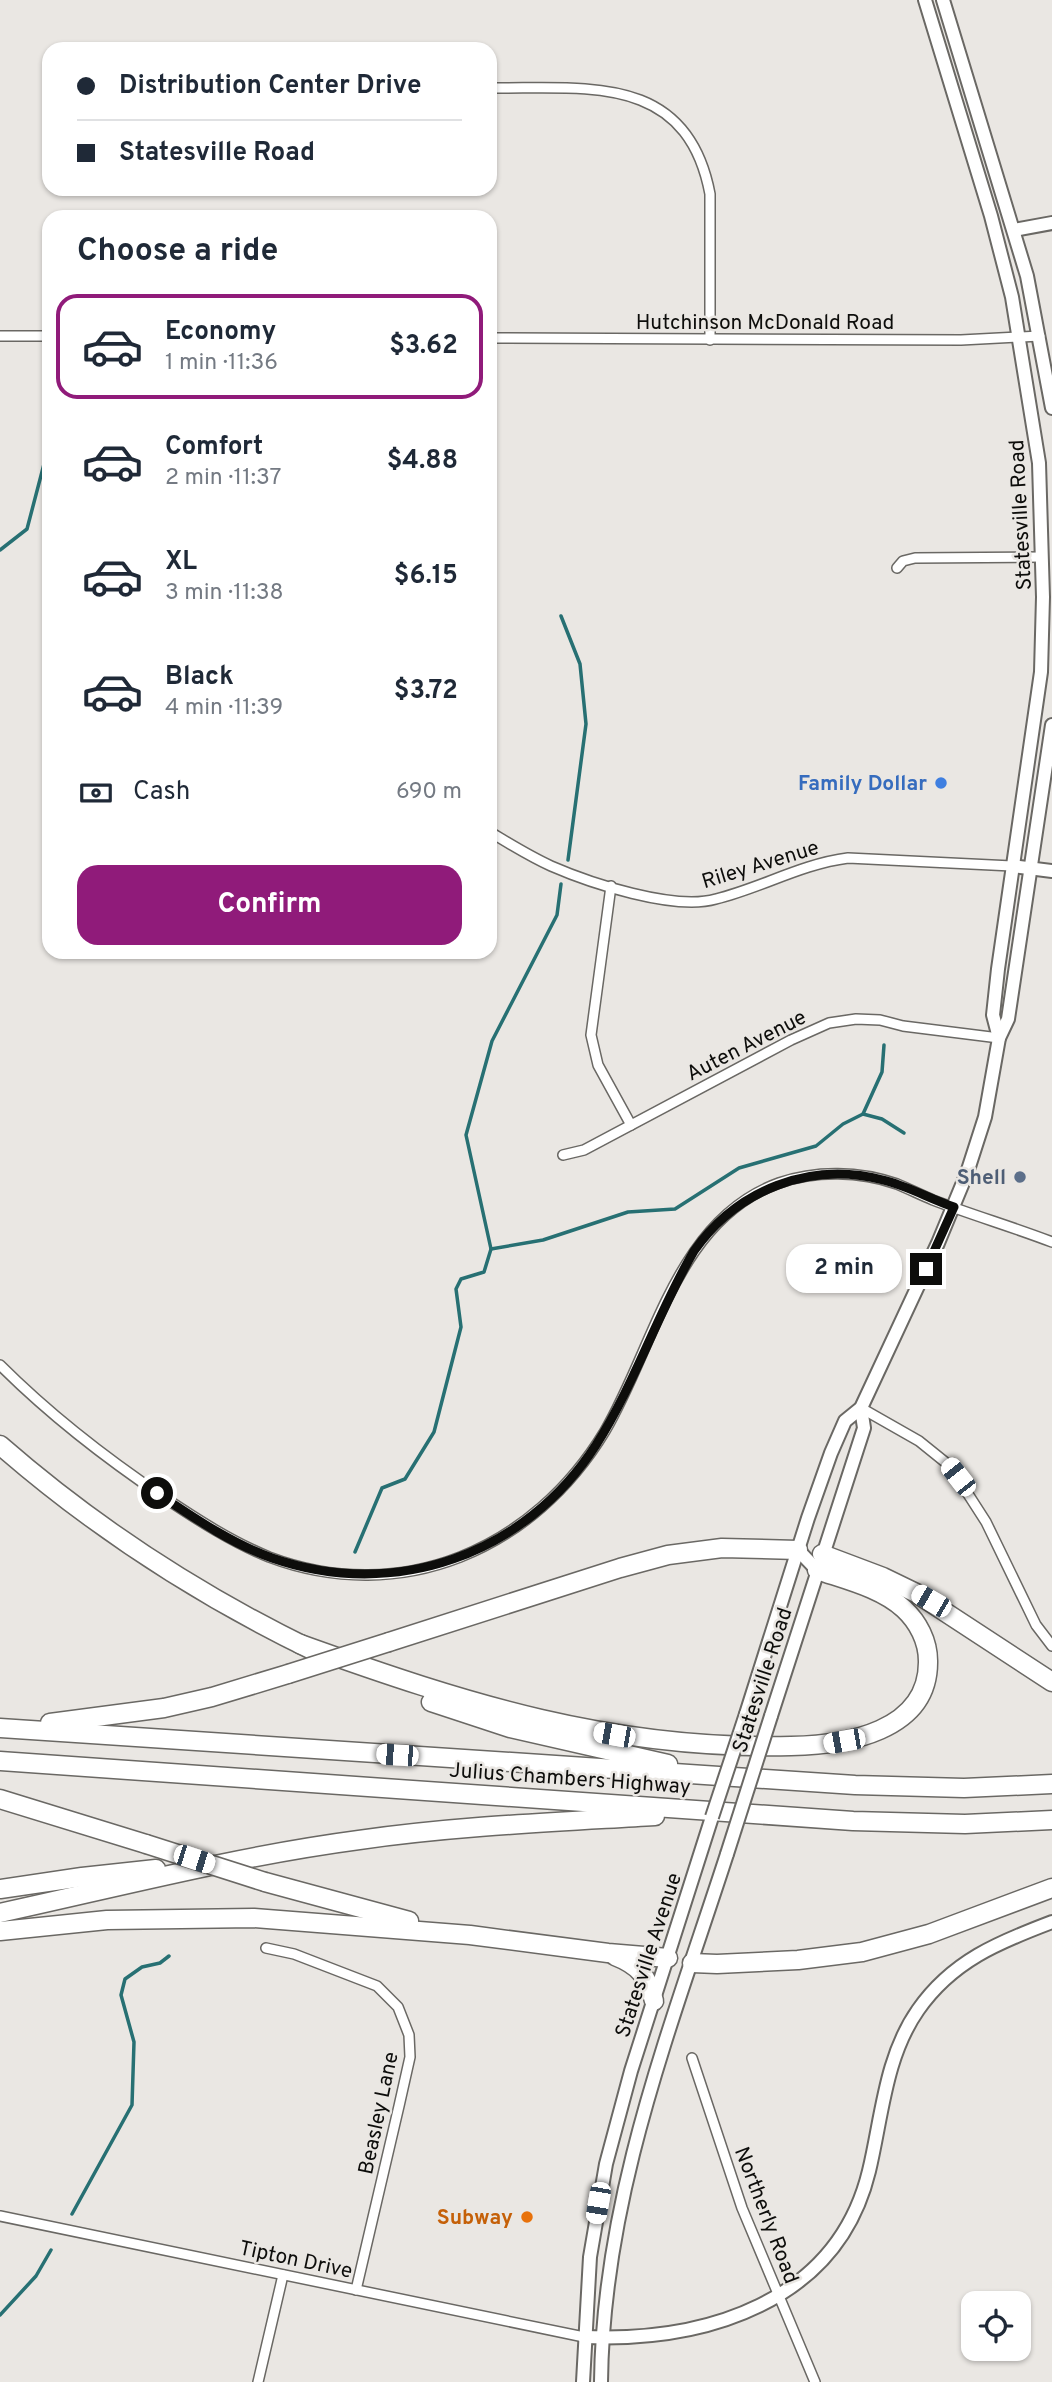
<!DOCTYPE html>
<meta charset="utf-8">
<style>
body{margin:0;font-family:Overpass,sans-serif;background:#f2f2f3;color:#1f2937;height:100vh;display:flex;flex-direction:column;font-size:26px;white-space:nowrap}
*{box-sizing:border-box;margin:0}
p{font-size:23px;color:#747a83}
.icon{flex:none;width:38px;height:38px;fill:none;stroke:currentColor;stroke-width:2;stroke-linecap:round;stroke-linejoin:round}
.map{position:relative;flex:1;overflow:hidden}
.drawer{position:absolute;left:42px;top:210px;width:455px;height:749px;display:flex;flex-direction:column;background:#fff;border-radius:21px;box-shadow:0 2px 5px #0004}
.drawer>*{flex:none}
.banner{position:absolute;left:42px;top:42px;width:455px;height:154px;border-radius:21px;box-shadow:0 2px 5px #0004;display:grid;align-content:center;height:154px;padding:0 35px;background:#fff}
.tools{position:absolute;left:961px;top:2291px;display:grid;gap:14px}
.tools a{display:grid;place-items:center;width:70px;height:70px;border-radius:14px;background:#fff;box-shadow:0 2px 5px #0004;font-size:35px}
.end{position:absolute;width:32px;height:32px;margin:-16px;border:9px solid #0d0d0b;background:#fff;box-shadow:0 0 0 4px #fff}
.from{border-radius:50%}
.bubble{position:absolute;height:49px;border-radius:21px;background:#fff;box-shadow:0 2px 5px #0004;font-size:23px;font-weight:700;line-height:49px;text-align:center}
.car{position:absolute;width:21px;height:42px;margin:-21px -10px;border-radius:9px;box-shadow:0 0 5px 2px #0007;background:linear-gradient(#fff 24%,#345 0 40%,#fff 0 76%,#345 0 86%,#fff 0)}
.banner b{display:flex;align-items:center;gap:24px;height:66px;font-size:26px}
.banner b+b{border-top:2px solid #e0e1e3}
.banner i{width:18px;height:18px;background:#1f2937}
ul{padding:0;list-style:none}
li{display:flex;align-items:center;gap:21px;height:105px;margin:0 14px 10px;padding:0 21px;border:4px solid transparent;border-radius:21px}
li div{flex:1}
li b{display:block;font-size:26px}
li em{font-style:normal;font-weight:700}
li.active{border-color:#901b7a}
li>.icon{width:63px;height:63px;stroke-width:1.5}
h2{padding:0 35px;font-size:32px;line-height:84px}
.pay{display:flex;align-items:center;gap:18px;height:77px;padding:0 35px;font-size:26px}
.pay p{margin-inline-start:auto}
.action{display:flex;gap:14px;margin-top:auto;padding:14px 35px}
.action a{flex:1;height:80px;border-radius:21px;background:#901b7a;color:#fff;font-size:28px;font-weight:700;line-height:80px;text-align:center}
.map>svg:first-child{display:block}
</style>
<div class="map">
<svg width="1052" height="2382" viewBox="0 0 1052 2382">
<rect width="100%" height="100%" fill="#eae7e3"/>
<g fill="none" stroke-linecap="round" stroke-linejoin="round">
<g stroke="#277073" stroke-width="3.5">
<polyline points="0,550 27,529 49,445"/>
<polyline points="561,616 580,664 586,724 568,860"/>
<polyline points="863,1114 882,1119 904,1133"/>
<polyline points="491,1249 543,1240 628,1212 675,1209 739,1168 816,1146 843,1124 863,1114 882,1072 884,1045"/>
<polyline points="355,1552 382,1488 405,1479 434,1432 461,1327 456,1289 461,1279 484,1272 491,1249 466,1135 492,1041 557,915 561,884"/>
<polyline points="72,2214 132,2105 134,2042 121,1995 125,1979 142,1967 160,1963 169,1956"/>
<polyline points="0,2315 36,2276 51,2250"/>
</g>
<g stroke="#6a6864" stroke-width="12">
<g id="street">
<path d="M490 88C585 89 687 72 710 194V340"/>
<polyline points="0,336 49,336"/>
<polyline points="490,338 961,340 1040,336"/>
<polyline points="897,568 903,561 915,558 1042,557"/>
<path d="M490 832C510 844 529 856 551 866 590 883 674 911 716 899 761 888 801 864 848 858L1012 866"/>
<polyline points="611,886 591,1035 598,1065 631,1125"/>
<polyline points="563,1155 584,1150 791,1040 829,1023 856,1019 880,1020 903,1026 999,1038"/>
<path d="M0 1365C50 1415 107 1459 165 1498 198 1520 232 1542 269 1557 402 1607 534 1549 605 1431 655 1346 676 1220 779 1183 816 1170 860 1171 897 1184 909 1189 921 1195 933 1200 972 1215 1013 1227 1052 1242"/>
<polyline points="861,1408 919,1441 950,1466 986,1522 1036,1625 1052,1646"/>
<polyline points="266,1948 294,1954 377,1986 398,2007 409,2035 410,2057 399,2106 356,2290"/>
<polyline points="692,2058 742,2208 815,2382"/>
<polyline points="0,2216 584,2337"/>
<polyline points="258,2382 283,2275"/>
</g>
</g>
<g stroke="#6a6864" stroke-width="16">
<g id="secondary">
<polyline points="925,0 991,216 1012,297 1039,463 1043,597 1041,672 998,969 993,1015 999,1038"/>
<polyline points="943,0 1027,276 1052,408"/>
<polyline points="1014,230 1052,223"/>
<polyline points="1012,866 1052,871"/>
<polyline points="798,1550 817,1570"/>
<polyline points="746,1714 808,1518 831,1453 845,1421 861,1408 938,1243 967,1173 985,1117 999,1038 1008,1019 1052,725"/>
<polyline points="771,1716 864,1428 861,1408"/>
<path d="M584 2337C705 2342 837 2303 869 2171 882 2117 885 2057 918 2010 952 1961 999 1942 1052 1922"/>
<polyline points="583,2382 590,2257 606,2164 631,2071 712,1817"/>
<path d="M601 2382C603 2197 671 2027 727 1854"/>
</g>
</g>
<g stroke="#6a6864" stroke-width="21">
<g id="highway">
<path d="M0 1445C94 1527 197 1594 310 1649"/>
<polyline points="822,1554 883,1577 916,1593 1052,1682"/>
<polyline points="389,1642 620,1568 668,1555 722,1548 798,1550"/>
<path d="M300 1644C467 1704 612 1750 791 1746 845 1745 929 1732 928 1661 928 1641 918 1622 904 1609 881 1588 846 1580 817 1570"/>
<polyline points="431,1702 510,1728 668,1764"/>
<polyline points="50,1723 164,1708 212,1697 288,1674"/>
<polyline points="0,1728 855,1785 964,1788 1052,1784"/>
<polyline points="0,1761 853,1821 965,1824 1052,1820"/>
<polyline points="0,1799 146,1844"/>
<polyline points="265,1882 409,1921"/>
<polyline points="0,1889 82,1877 156,1869"/>
<path d="M0 1913C119 1887 238 1856 359 1840 457 1826 556 1822 655 1816"/>
<polyline points="0,1931 107,1920 254,1918 470,1935 608,1953 668,1958"/>
<path d="M615 1956C638 1965 648 1976 654 2001"/>
<polyline points="692,1963 717,1964 798,1960 862,1952 929,1934 1052,1888"/>
</g>
</g>
<use href="#street" stroke="#fff" stroke-width="9"/>
<use href="#secondary" stroke="#fff" stroke-width="12"/>
<use href="#highway" stroke="#fff" stroke-width="18"/>
<g stroke="#6a6864" stroke-width="16" stroke-linecap="butt">
<g id="secondary-bridge">
<polyline points="712,1817 746,1714"/>
<polyline points="727,1854 771,1716"/>
</g>
</g>
<g stroke="#6a6864" stroke-width="21" stroke-linecap="butt">
<g id="highway-bridge">
<polyline points="288,1674 389,1642"/>
<polyline points="146,1844 265,1882"/>
</g>
</g>
<use href="#secondary-bridge" stroke="#fff" stroke-width="12"/>
<use href="#highway-bridge" stroke="#fff" stroke-width="18"/>
</g>
<g fill="none" stroke-linecap="round" stroke-linejoin="round">
<path stroke="#0d0d0b" stroke-width="9" d="M157 1493C193 1517 230 1543 272 1558 395 1601 525 1555 596 1445 635 1384 657 1314 694 1251 737 1190 809 1161 883 1180 908 1186 930 1199 954 1207L926 1269"/>
</g>
<circle fill="#3f7fe0" stroke="#eae7e3" stroke-width="2.5" cx="941" cy="783" r="7"/>
<circle fill="#5c6f8a" stroke="#eae7e3" stroke-width="2.5" cx="1020" cy="1177" r="7"/>
<circle fill="#e8710a" stroke="#eae7e3" stroke-width="2.5" cx="527" cy="2217" r="7"/>
<g text-anchor="middle" stroke-width="5" stroke-linejoin="round" paint-order="stroke">
<g font-size="21" fill="#0d0d0b" stroke="#eae7e3">
<text x="765" y="329">Hutchinson McDonald Road</text>
<text transform="translate(1020 515) rotate(-93)" y="7">Statesville Road</text>
<text transform="translate(760 864) rotate(-17)" y="7">Riley Avenue</text>
<text transform="translate(746 1045) rotate(-27)" y="7">Auten Avenue</text>
<text transform="translate(762 1680) rotate(-72)" y="7">Statesville Road</text>
<text transform="translate(570 1778) rotate(4)" y="7">Julius Chambers Highway</text>
<text transform="translate(648 1955) rotate(-72)" y="7">Statesville Avenue</text>
<text transform="translate(378 2113) rotate(-78)" y="7">Beasley Lane</text>
<text transform="translate(767 2215) rotate(69)" y="7">Northerly Road</text>
<text transform="translate(296 2259) rotate(12)" y="7">Tipton Drive</text>
</g>
<g font-size="21" font-weight="bold" fill="#366cbe" stroke="#eae7e3" text-anchor="end">
<text x="927" y="790">Family Dollar</text>
</g>
<g font-size="21" font-weight="bold" fill="#4e5e75" stroke="#eae7e3" text-anchor="end">
<text x="1006" y="1184">Shell</text>
</g>
<g font-size="21" font-weight="bold" fill="#c56008" stroke="#eae7e3" text-anchor="end">
<text x="513" y="2224">Subway</text>
</g>
</g>
</svg>
<div class="tools">
<a><svg class="icon" aria-label="locate" viewBox="0 0 24 24"><circle cx="12" cy="12" r="6"/><path d="M12 2v4M12 18v4M2 12h4M18 12h4"/></svg></a>
</div>
<i class="end from" style="left:157px;top:1493px"></i>
<i class="end" style="left:926px;top:1269px"></i>
<div class="bubble" style="left:786px;top:1244px;width:116px">2 min</div>
<i class="car" style="left:958px;top:1477px;rotate:322deg"></i>
<i class="car" style="left:931px;top:1601px;rotate:300deg"></i>
<i class="car" style="left:614px;top:1735px;rotate:280deg"></i>
<i class="car" style="left:844px;top:1741px;rotate:260deg"></i>
<i class="car" style="left:397px;top:1755px;rotate:274deg"></i>
<i class="car" style="left:194px;top:1859px;rotate:108deg"></i>
<i class="car" style="left:598px;top:2203px;rotate:190deg"></i>
<div class="banner">
<b><i class="from"></i>Distribution Center Drive</b>
<b><i></i>Statesville Road</b>
</div>
<section class="drawer">
<h2>Choose a ride</h2>
<ul>
<li class="active"><svg class="icon" aria-label="car" viewBox="0 0 24 24"><path d="M5 17H2v-5l4-1 3-4h7l3 4 3 1v5h-3M9 17h6M6 11h13"/><circle cx="7" cy="17" r="2"/><circle cx="17" cy="17" r="2"/></svg><div><b>Economy</b><p>1 min · 11:36</p></div><em>$3.62</em></li>
<li><svg class="icon" aria-label="car" viewBox="0 0 24 24"><path d="M5 17H2v-5l4-1 3-4h7l3 4 3 1v5h-3M9 17h6M6 11h13"/><circle cx="7" cy="17" r="2"/><circle cx="17" cy="17" r="2"/></svg><div><b>Comfort</b><p>2 min · 11:37</p></div><em>$4.88</em></li>
<li><svg class="icon" aria-label="car" viewBox="0 0 24 24"><path d="M5 17H2v-5l4-1 3-4h7l3 4 3 1v5h-3M9 17h6M6 11h13"/><circle cx="7" cy="17" r="2"/><circle cx="17" cy="17" r="2"/></svg><div><b>XL</b><p>3 min · 11:38</p></div><em>$6.15</em></li>
<li><svg class="icon" aria-label="car" viewBox="0 0 24 24"><path d="M5 17H2v-5l4-1 3-4h7l3 4 3 1v5h-3M9 17h6M6 11h13"/><circle cx="7" cy="17" r="2"/><circle cx="17" cy="17" r="2"/></svg><div><b>Black</b><p>4 min · 11:39</p></div><em>$3.72</em></li>
</ul>
<div class="pay"><svg class="icon" aria-label="cash" viewBox="0 0 24 24"><path d="M3 7h18v10H3z"/><circle cx="12" cy="12" r="2"/></svg>Cash<p>690 m</p></div>
<div class="action"><a>Confirm</a></div>
</section>
</div>
